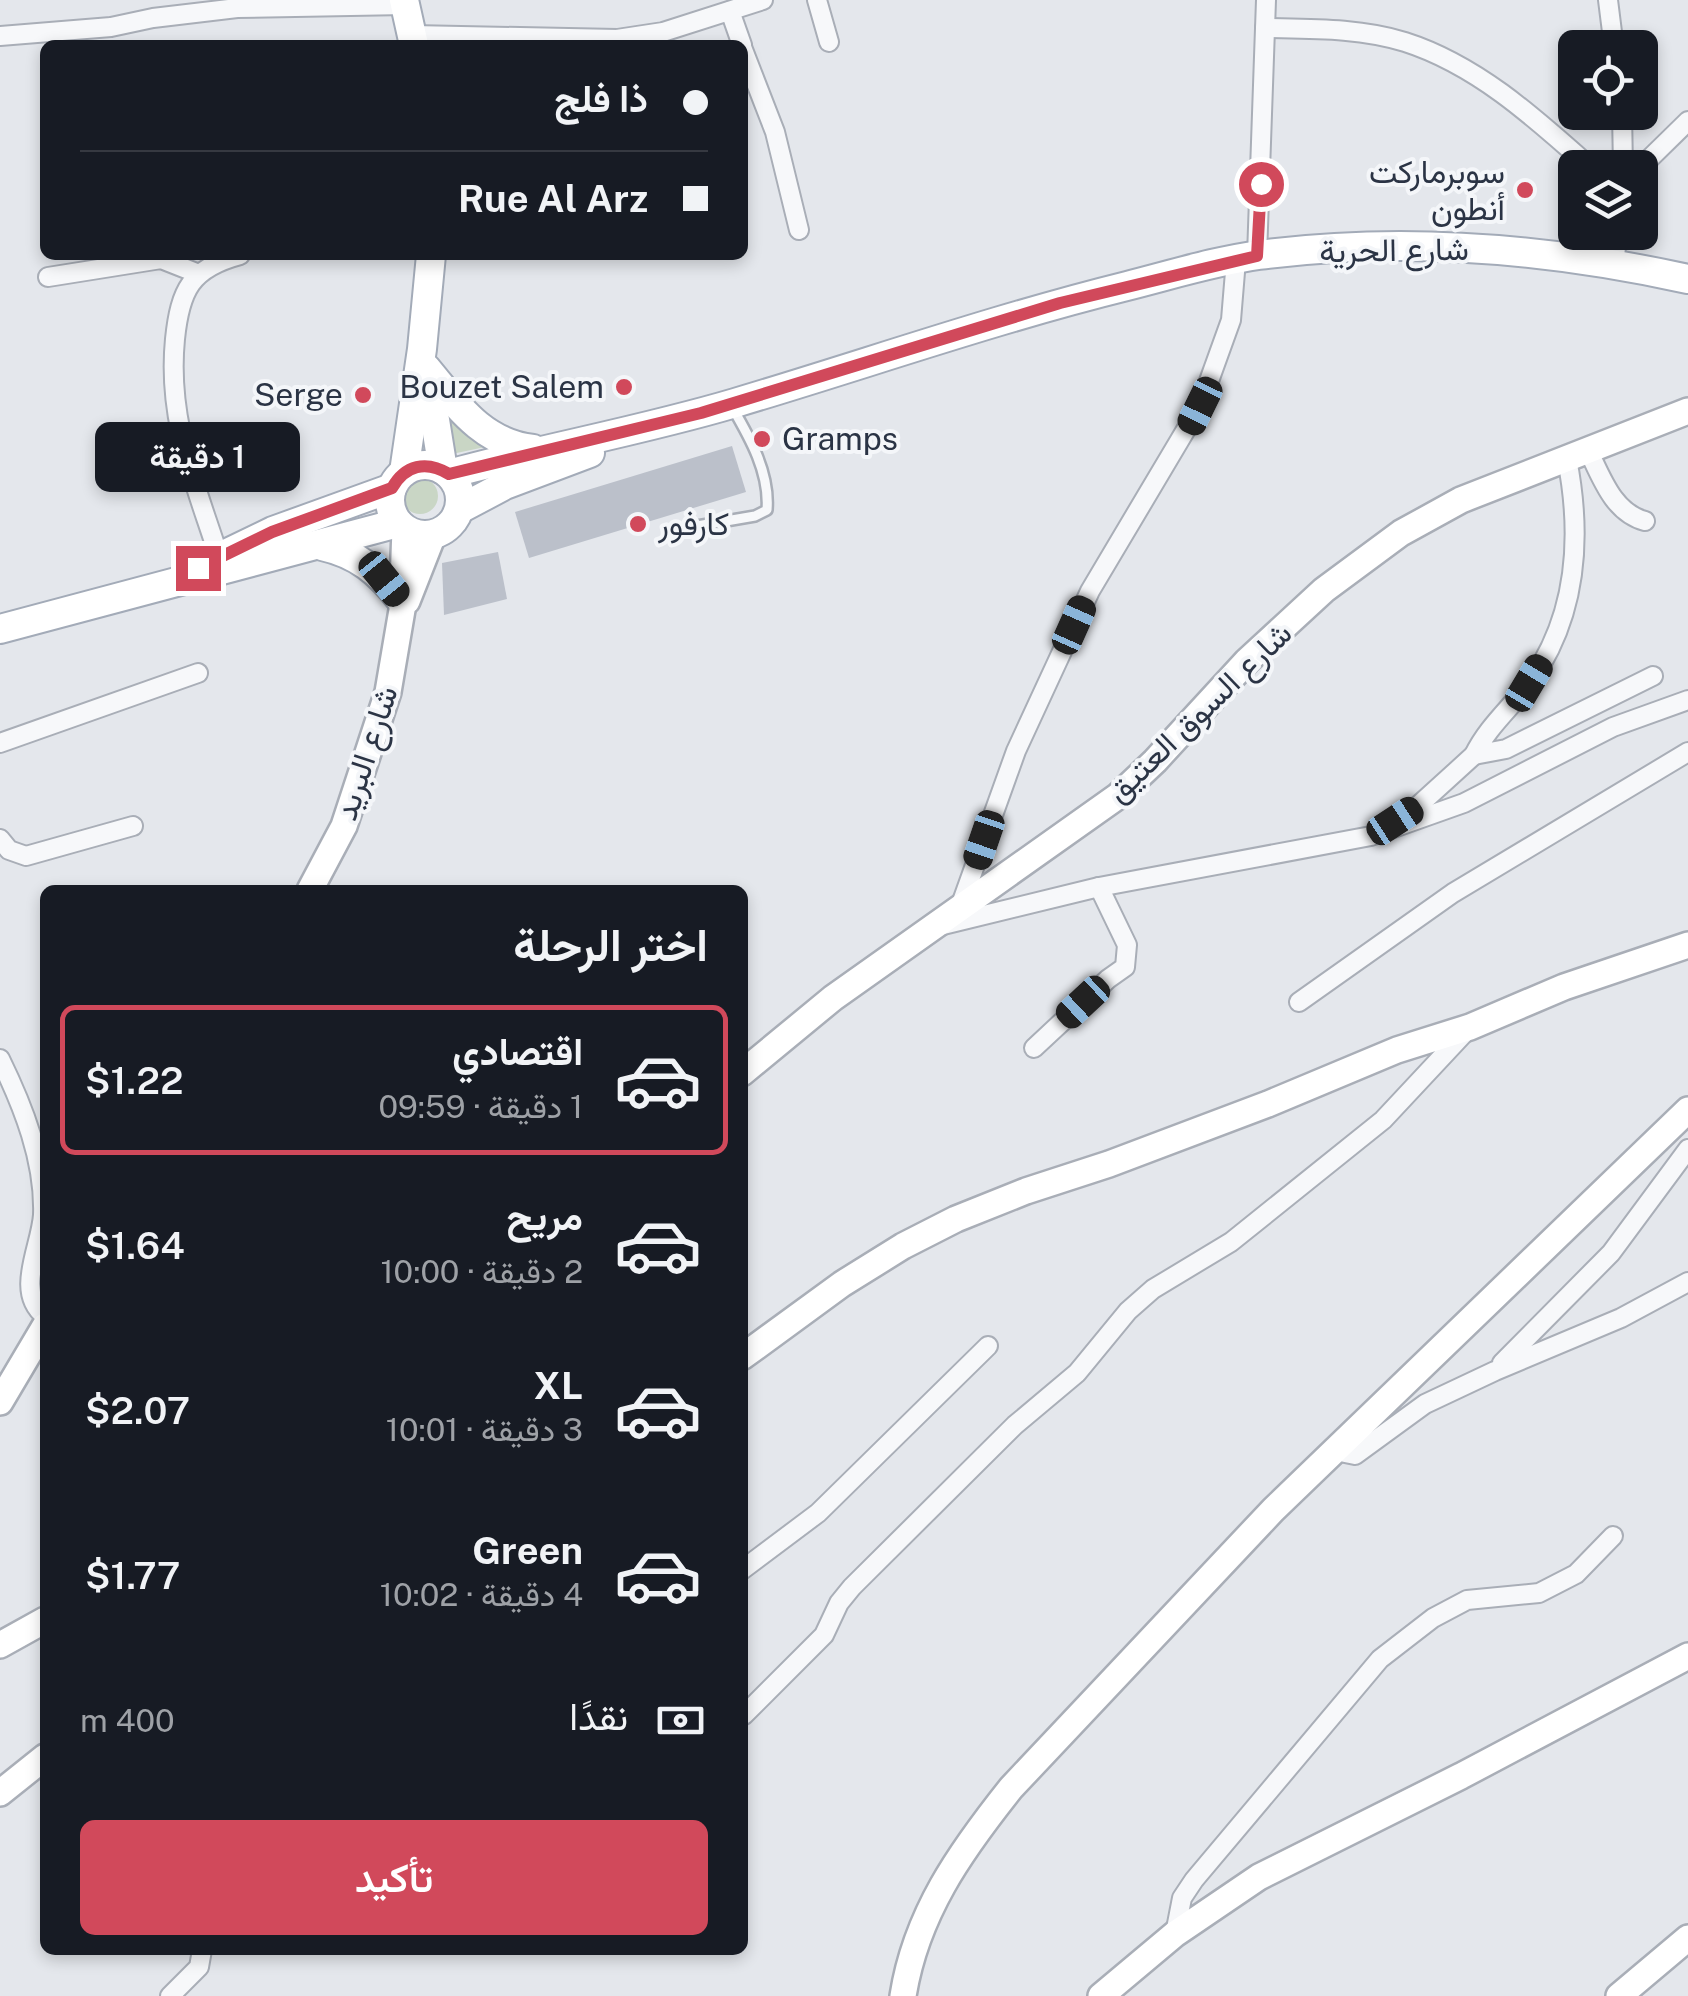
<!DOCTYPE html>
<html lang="ar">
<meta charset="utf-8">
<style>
body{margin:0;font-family:"Public Sans",Vazirmatn,sans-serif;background:#20242c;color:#f1f3f6;direction:rtl;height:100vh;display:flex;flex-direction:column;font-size:38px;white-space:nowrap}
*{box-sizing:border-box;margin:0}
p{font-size:32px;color:#9ea1a6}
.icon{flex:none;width:55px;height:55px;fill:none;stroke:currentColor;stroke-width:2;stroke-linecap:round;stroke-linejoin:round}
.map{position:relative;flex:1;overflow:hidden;direction:ltr}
.drawer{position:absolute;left:40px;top:885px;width:708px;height:1070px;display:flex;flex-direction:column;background:#171b24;border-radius:15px;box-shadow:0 5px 15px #0003;direction:rtl}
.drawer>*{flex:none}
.banner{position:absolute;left:40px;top:40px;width:708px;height:220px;border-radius:15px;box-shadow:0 5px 15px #0003;direction:rtl;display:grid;align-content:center;height:220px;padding:0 40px;background:#171b24}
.tools{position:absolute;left:1558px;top:30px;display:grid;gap:20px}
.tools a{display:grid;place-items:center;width:100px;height:100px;border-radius:15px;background:#171b24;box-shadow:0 5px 15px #0003;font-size:50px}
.end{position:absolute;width:45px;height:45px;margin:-22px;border:12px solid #d1495b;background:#fff;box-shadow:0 0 0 5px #fff}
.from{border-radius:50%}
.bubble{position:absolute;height:70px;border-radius:15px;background:#171b24;box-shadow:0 5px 15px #0003;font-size:32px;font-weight:600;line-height:70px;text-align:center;direction:rtl}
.car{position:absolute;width:30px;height:60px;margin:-30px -15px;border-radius:12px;box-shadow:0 0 8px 2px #0007;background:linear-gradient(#222 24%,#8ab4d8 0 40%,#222 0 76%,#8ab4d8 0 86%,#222 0)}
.banner b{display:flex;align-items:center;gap:35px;height:95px;font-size:38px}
.banner b+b{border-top:2px solid #363941}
.banner i{width:25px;height:25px;background:#f1f3f6}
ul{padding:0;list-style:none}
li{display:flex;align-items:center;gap:30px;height:150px;margin:0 20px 15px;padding:0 20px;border:5px solid transparent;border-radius:15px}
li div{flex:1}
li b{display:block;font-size:38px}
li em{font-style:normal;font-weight:600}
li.selected{border-color:#d1495b}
li>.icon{width:90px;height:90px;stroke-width:1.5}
h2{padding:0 40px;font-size:45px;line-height:120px}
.pay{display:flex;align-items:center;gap:25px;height:110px;padding:0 40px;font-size:38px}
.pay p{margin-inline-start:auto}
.action{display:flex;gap:20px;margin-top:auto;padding:20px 40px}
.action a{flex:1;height:115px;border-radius:15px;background:#d1495b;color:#fff;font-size:40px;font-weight:600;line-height:115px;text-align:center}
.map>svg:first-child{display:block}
</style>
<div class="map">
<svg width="1688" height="1996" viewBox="0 0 1688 1996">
<rect width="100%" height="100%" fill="#e4e7ec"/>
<g fill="#c9d6c5">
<polygon points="431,390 485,447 452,454"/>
<circle cx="420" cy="496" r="18"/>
</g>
<g fill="#bbc0ca">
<polygon points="732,446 746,492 529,558 515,512"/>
<polygon points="498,552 507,599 444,615 442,563"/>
</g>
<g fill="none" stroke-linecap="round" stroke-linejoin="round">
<g stroke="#a9aeb7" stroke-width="14">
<path id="lane" d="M697 526 755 516 767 510C770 473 750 438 732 407"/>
</g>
<g stroke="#a9aeb7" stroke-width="22">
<g id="street">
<polyline points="817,0 829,42"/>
<polyline points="1608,0 1614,48"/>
<polyline points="730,11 742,45"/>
<path d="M1265 28C1312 29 1360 28 1405 42 1477 65 1535 118 1591 168"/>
<polyline points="412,35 617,39 663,32 763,0"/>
<polyline points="0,36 111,27 153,18 237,8 406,5"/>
<polyline points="742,47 775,132 799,230"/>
<polyline points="1622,112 1623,168"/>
<polyline points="1640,168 1688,121"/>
<polyline points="1257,256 1266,0"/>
<polyline points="1614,263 1618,232"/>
<polyline points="48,277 161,259 199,274"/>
<path d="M1589 452C1602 479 1614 513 1645 521"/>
<path d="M1567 459C1582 536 1577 616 1530 682 1512 707 1488 726 1474 755L1506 749 1653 676"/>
<path d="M219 557C195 482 167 420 175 339 180 290 191 268 240 255"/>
<polyline points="0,743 198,673"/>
<polyline points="1396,820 1419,805 1474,755"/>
<polyline points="0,839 9,850 26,856 133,826"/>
<polyline points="960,907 1016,751 1090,591 1200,406 1231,320 1236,260"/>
<polyline points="943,925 1099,887 1371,836 1464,803 1613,727 1688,700"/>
<polyline points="1299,1002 1453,893 1688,752"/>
<polyline points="1034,1048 1108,979 1125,967 1127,945 1099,887"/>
<path d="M0 1059C23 1106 45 1161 43 1215 41 1247 14 1292 45 1316"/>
<polyline points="1502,1363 1611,1253 1688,1149"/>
<polyline points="1340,1446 1345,1453 1355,1455 1425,1404 1495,1371 1621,1318 1688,1282"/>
<polyline points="742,1570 818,1513 988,1346"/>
<polyline points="744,1715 824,1635 839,1603 852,1587 1015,1425 1077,1373 1128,1311 1153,1289 1231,1242 1383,1120 1469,1028"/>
<polyline points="1175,1934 1182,1898 1194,1880 1380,1659 1433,1618 1467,1600 1539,1593 1576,1574 1613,1536"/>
<polyline points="170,1996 199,1967 202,1950"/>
</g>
</g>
<g stroke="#a9aeb7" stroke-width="30">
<g id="secondary">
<polyline points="407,601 433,535"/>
<polyline points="310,890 344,826 388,692 402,610 405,529"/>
<polyline points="742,1073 833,998 1118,796 1155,761 1247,661 1324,590 1401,533 1461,500 1688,411"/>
<polyline points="742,1357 842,1284 903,1246 956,1219 1026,1191 1109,1164 1268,1104 1397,1050 1470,1027 1564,987 1688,945"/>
<polyline points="0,1402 45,1326"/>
<polyline points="0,1645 45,1620"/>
<polyline points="0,1793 45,1757"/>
<path d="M903 1996C916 1914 960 1852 1011 1788L1273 1510 1688 1110"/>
<polyline points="1101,1996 1175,1934 1259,1877 1461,1776 1688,1656"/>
<polyline points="1619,1996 1688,1938"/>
</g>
</g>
<g stroke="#a3abb8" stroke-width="32">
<g id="primary">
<polyline points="404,0 414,45"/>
<path d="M426 368C457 405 482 443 533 449"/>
<polyline points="427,370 443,470"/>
<circle cx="425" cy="500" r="35"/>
<polyline points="404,472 422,349 431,255"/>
<path d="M449 474C544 448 641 431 735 403 866 364 994 319 1127 286 1171 275 1215 261 1259 255 1403 236 1547 248 1688 279"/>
<polyline points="460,509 505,485 590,453"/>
<path d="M322 546C358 554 379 572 401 600"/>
<polyline points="211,561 273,531 392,488"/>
<polyline points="0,629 398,523"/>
</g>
</g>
<use href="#lane" stroke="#f7f8fa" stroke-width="9"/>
<use href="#street" stroke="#f7f8fa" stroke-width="18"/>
<use href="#secondary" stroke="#fff" stroke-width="25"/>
<use href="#primary" stroke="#fff" stroke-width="28"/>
</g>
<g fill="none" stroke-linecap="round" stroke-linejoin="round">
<path stroke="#d1495b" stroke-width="12" d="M198 568 272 532 392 488C405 465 426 460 449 474L701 413 1060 303 1257 256 1261 184"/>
</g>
<g fill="#d1495b" stroke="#f4f6f9" stroke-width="4">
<circle cx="1525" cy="190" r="10"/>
<circle cx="624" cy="387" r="10"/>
<circle cx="363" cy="395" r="10"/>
<circle cx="762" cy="439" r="10"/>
<circle cx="638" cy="524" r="10"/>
</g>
<g text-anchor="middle" stroke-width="8" stroke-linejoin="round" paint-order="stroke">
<g font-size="32" fill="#2b3445" stroke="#f4f6f9" text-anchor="end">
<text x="1505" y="183">سوبرماركت<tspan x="1505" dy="37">أنطون</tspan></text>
<text x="604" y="398">Bouzet Salem</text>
<text x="343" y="406">Serge</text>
<text x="782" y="450" text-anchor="start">Gramps</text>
<text x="658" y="535" text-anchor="start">كارفور</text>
</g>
<g font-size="32" fill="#2b3445" stroke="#f4f6f9">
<text transform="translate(1394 250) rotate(-1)" y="11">شارع الحرية</text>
<text transform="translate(1199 712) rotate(-44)" y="11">شارع السوق العتيق</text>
<text transform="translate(366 753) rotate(-72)" y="11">شارع البريد</text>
</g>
</g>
</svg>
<div class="tools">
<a><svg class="icon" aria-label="locate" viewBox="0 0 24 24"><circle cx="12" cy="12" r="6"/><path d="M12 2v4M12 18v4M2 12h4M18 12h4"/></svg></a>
<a><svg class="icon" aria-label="layers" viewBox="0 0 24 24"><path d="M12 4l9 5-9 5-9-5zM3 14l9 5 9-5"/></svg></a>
</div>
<i class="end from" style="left:1261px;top:184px"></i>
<i class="end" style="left:198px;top:568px"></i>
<div class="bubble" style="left:95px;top:422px;width:205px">1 دقيقة</div>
<i class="car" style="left:1200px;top:406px;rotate:206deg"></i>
<i class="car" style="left:384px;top:579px;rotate:141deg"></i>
<i class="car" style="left:1074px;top:625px;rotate:24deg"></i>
<i class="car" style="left:1529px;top:683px;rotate:31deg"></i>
<i class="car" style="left:1395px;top:821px;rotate:57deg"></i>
<i class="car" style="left:984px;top:840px;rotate:199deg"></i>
<i class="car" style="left:1083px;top:1002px;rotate:227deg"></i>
<div class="banner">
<b><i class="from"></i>ذا فلج</b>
<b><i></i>Rue Al Arz</b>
</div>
<section class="drawer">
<h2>اختر الرحلة</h2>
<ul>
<li class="selected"><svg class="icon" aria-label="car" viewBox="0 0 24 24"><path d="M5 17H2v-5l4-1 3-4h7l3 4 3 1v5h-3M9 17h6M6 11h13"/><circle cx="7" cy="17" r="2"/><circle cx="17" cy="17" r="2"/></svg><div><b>اقتصادي</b><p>1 دقيقة · 09:59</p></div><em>$1.22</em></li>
<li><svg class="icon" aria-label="car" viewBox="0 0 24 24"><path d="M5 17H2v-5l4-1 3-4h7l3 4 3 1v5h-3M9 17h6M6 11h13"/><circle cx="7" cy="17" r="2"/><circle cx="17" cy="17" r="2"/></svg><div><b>مريح</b><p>2 دقيقة · 10:00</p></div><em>$1.64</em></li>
<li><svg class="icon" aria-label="car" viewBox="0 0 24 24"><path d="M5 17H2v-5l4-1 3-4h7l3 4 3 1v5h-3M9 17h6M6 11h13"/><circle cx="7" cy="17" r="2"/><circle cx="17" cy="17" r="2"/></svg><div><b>XL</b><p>3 دقيقة · 10:01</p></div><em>$2.07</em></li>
<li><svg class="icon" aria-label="car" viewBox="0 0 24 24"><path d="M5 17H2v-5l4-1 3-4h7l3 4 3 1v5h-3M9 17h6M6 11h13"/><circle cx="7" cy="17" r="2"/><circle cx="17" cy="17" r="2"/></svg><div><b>Green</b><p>4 دقيقة · 10:02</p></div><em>$1.77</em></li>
</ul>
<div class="pay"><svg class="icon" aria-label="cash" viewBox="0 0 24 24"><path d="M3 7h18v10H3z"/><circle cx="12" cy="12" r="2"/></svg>نقدًا<p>400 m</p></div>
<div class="action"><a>تأكيد</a></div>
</section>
</div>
